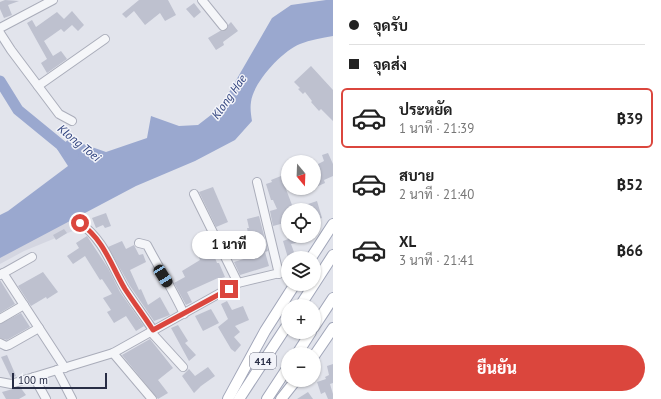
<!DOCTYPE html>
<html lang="th">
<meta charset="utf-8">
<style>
body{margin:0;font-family:"PT Sans",Sarabun,sans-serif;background:#f2f2f2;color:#222;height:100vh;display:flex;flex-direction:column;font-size:15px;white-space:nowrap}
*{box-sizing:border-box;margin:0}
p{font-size:13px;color:#767676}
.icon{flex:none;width:22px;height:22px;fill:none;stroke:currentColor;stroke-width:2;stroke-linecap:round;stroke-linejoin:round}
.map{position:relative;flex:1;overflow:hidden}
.sheet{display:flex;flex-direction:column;background:#fff;width:328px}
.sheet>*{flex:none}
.top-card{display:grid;align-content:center;height:88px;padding:0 16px;background:#fff}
.needle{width:26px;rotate:161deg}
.tools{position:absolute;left:281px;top:155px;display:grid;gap:8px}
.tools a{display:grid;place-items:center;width:40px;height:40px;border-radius:50%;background:#fff;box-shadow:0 1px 3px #0004;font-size:20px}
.scale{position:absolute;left:12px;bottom:10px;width:95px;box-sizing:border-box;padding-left:4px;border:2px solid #282d45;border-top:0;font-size:11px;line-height:14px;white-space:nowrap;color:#282d45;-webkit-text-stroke:3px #f2f3f9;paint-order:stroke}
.end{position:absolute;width:18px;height:18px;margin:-9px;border:5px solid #db463d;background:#fff;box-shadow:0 0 0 2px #fff}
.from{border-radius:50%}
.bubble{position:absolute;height:28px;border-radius:14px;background:#fff;box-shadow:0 1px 3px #0004;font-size:13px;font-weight:800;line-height:28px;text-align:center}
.car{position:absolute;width:12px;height:24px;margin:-12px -6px;border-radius:5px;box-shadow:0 0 3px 1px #0007;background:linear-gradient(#222 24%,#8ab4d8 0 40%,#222 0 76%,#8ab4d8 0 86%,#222 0)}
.top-card b{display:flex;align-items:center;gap:14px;height:38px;font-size:15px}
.top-card b+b{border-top:1px solid #e0e0e0}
.top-card i{width:10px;height:10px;background:#222}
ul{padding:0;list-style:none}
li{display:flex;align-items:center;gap:12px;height:60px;margin:0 8px 6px;padding:0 8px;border:2px solid transparent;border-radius:6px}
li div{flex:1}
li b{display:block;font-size:15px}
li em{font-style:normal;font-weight:800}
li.selected{border-color:#db463d}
li>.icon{width:36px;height:36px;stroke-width:1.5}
.button{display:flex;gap:8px;margin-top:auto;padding:8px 16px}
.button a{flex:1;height:46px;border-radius:24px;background:#db463d;color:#fff;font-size:16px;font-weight:800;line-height:46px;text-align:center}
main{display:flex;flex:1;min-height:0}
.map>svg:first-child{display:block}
</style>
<main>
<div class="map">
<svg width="333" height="399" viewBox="0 0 333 399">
<rect width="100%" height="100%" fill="#e2e4ec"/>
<polygon fill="#d4d6e1" points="73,215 80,228 24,251 0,264 0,251"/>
<path fill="#9aa8cf" d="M326 0H333V36C322 38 310 40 300 44 282 51 253 83 251 102 250 108 251 115 252 121L235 140 195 161 136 186 0 258V215L8 211 68 166 57 149 69 139 106 152 147 138 151 116 179 126 198 125 220 108 272 18 291 5Z"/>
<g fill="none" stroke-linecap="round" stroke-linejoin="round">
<polyline stroke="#9aa8cf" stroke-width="11" points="0,81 18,110 73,155"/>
</g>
<g fill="#bec1cf">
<polygon points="5,0 19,1 8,5 12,15 4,18 0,9 0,2"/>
<polygon points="139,0 168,0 176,15 165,21 160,13 145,25 134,11 126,18 122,14"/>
<polygon points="194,3 201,12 194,18 186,9"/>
<polygon points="72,11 84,25 78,31 72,25 64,32 61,29 44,41 53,56 61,51 67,59 47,73 41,63 47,59 27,23 32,20 36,27 57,12 64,19"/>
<polygon points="231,22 238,31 223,42 224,45 216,50 208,38 220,31 226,30 228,25"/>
<polygon points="311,66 333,90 333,121 321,109 319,111 311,102 312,101 305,92 303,94 298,89 300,88 294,82"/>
<polygon points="328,153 333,164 333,176 324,180 325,183 316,187 314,184 314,166 324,161 322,155"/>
<polygon points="281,176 292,205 295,204 296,208 317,201 322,218 314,221 314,210 288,210 288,222 273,226 270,211 277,209 273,200 271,200 266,184 272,182 271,180"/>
<polygon points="213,187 228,222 216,227 199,192"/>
<polygon points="106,213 111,226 105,228 103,225 96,228 92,218"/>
<polygon points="259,216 268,251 265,252 269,266 240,275 234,262 250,257 247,245 250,244 247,228 249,228 247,219"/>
<polygon points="64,229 67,233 56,240 53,235"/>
<polygon points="87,236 108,268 120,292 144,326 136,331 126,316 114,323 107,312 111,310 103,298 112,294 102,279 100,280 85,256 73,264 67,256 79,248 76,243"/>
<polygon points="294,236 303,236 305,241 291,244 295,255 288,258 283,241 294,237"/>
<polygon points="122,241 126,249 134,245 139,255 143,254 146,262 130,270 139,290 141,289 148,305 160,297 170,315 154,321 130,286 108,247"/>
<polygon points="212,250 217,263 219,263 225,277 218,279 218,278 187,292 192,302 186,305 174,283 185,277 182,271 200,260 198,255"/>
<polygon points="43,272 58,292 47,299 46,297 31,306 18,286"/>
<polygon points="0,280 15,304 0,313"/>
<polygon points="227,301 232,310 243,306 249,320 235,326 240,332 234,337 241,345 235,352 231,349 218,327 228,319 221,304"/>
<polygon points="211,309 219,323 203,331 195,316"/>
<polygon points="21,313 30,327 7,340 0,338 0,324"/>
<polygon points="178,325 188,341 185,343 196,355 189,361 171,328"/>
<polygon points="150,339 173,368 158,380 168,393 158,399 122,355"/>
<polygon points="7,355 16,376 11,378 1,357"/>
<polygon points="333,364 333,383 330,384 333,394 333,399 328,399 325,392 321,394 317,382 326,379 325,377 329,375 327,366"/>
<polygon points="208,367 215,376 201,386 194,393 182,376 189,369 195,376"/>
<polygon points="20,387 26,395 19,399 6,399 2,392"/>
<polygon points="308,392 313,399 297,399"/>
</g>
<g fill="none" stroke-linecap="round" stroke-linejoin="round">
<g stroke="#aaadba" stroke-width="10">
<g id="minor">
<polyline points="202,0 223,26"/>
<polyline points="0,28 53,0"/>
<polyline points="0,33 11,50 59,114 72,121"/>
<polyline points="38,86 105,39"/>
<polyline points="257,182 279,274"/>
<polyline points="194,194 238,283"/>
<path d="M80 223C104 240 111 265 125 289 134 303 144 316 153 330"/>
<path d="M139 243 147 245C159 268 173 290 184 314"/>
<polyline points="3,273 65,368"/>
<polyline points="0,275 32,257"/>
<polyline points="0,319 24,305"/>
<polyline points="151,332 183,367"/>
<polyline points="0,343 6,346 9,345 39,328"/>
<polyline points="113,353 152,399"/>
<polyline points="57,370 72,399"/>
<polyline points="34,377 46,399"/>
<polyline points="0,382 11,384 113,353 238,283 288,271"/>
</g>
</g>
<g stroke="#a0a5b8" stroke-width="12">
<g id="major">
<polyline points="311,258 333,224"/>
<polyline points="300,306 333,255"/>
<polyline points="314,327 333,298"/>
<polyline points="297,354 311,332"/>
<polyline points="314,356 333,328"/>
<polyline points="228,399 265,331 295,284"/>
<polyline points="239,399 288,324"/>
<polyline points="267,399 288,367"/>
<polyline points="281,399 296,380"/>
</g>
</g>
<use href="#minor" stroke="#f5f6f9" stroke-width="8"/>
<use href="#major" stroke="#fff" stroke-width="10"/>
</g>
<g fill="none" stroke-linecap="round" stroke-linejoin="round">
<path stroke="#db463d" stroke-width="5" d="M80 223C104 240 111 265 125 289 134 303 144 316 153 330L229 289"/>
</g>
<g text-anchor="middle" stroke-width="3" stroke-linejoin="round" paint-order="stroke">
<rect fill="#f2f3f9" stroke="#65687b" stroke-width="1" x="250" y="353" width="26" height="16" rx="3"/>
<g font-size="10" font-weight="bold" fill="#282d45">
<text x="263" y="365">414</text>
</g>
<g font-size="12" font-style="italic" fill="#2e417d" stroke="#f2f3f9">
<text transform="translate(229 97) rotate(-55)" y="4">Klong Hae</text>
<text transform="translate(79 143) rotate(39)" y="4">Klong Toei</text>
</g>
</g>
</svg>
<div class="tools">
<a><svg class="needle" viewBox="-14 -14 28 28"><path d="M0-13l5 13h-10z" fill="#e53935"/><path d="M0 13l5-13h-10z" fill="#767676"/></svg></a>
<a><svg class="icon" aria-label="locate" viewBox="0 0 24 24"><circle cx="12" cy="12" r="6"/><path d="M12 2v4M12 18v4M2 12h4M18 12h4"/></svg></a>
<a><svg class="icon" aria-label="layers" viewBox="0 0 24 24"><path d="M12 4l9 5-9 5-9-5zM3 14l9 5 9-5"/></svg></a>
<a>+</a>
<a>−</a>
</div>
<div class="scale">100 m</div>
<i class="end from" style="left:80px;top:223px"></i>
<i class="end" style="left:229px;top:289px"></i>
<div class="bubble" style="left:192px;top:231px;width:74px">1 นาที</div>
<i class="car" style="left:163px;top:276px;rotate:148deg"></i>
</div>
<section class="sheet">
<div class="top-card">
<b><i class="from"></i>จุดรับ</b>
<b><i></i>จุดส่ง</b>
</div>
<ul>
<li class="selected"><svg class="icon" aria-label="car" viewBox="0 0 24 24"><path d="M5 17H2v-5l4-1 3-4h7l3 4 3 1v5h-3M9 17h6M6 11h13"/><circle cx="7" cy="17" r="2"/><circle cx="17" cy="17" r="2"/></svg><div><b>ประหยัด</b><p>1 นาที · 21:39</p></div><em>฿39</em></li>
<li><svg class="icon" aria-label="car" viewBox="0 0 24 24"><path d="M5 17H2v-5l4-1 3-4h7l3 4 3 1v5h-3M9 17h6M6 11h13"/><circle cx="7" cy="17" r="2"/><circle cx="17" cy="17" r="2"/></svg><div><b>สบาย</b><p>2 นาที · 21:40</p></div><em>฿52</em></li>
<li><svg class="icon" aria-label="car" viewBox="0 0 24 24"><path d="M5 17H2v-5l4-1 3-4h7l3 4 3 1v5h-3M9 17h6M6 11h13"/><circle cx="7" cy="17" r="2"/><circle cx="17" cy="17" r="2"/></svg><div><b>XL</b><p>3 นาที · 21:41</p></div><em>฿66</em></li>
</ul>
<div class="button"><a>ยืนยัน</a></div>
</section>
</main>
